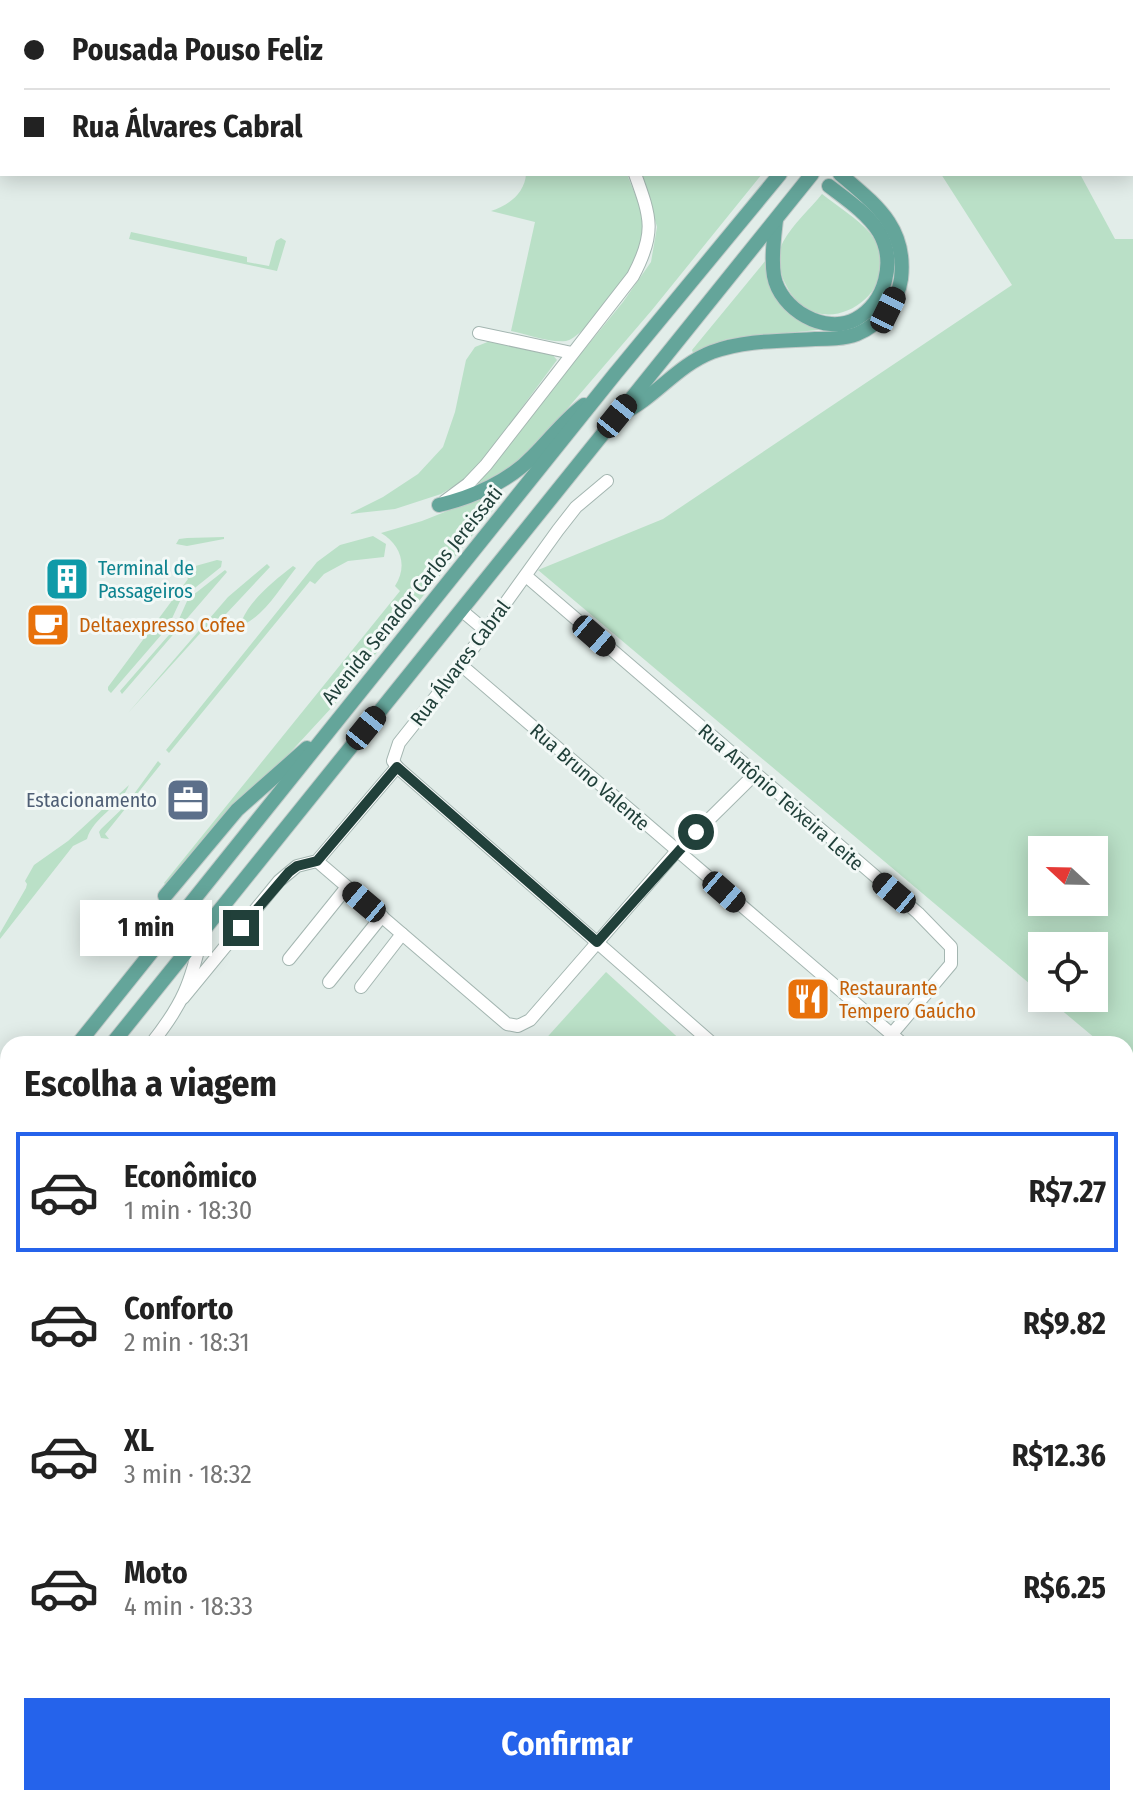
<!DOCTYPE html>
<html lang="pt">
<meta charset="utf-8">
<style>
body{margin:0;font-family:"Fira Sans Condensed",sans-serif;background:#f6f6f6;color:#222;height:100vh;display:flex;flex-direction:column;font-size:30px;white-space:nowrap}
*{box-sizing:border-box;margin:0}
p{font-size:26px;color:#767676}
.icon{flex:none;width:44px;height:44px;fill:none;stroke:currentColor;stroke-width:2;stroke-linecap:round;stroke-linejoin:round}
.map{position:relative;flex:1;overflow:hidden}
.side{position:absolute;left:0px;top:1036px;width:1134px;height:770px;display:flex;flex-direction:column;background:#fff;border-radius:24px 24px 0 0;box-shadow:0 4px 20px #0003}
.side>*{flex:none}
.banner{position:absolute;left:0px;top:0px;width:1134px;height:176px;box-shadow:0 4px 20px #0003;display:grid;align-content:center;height:176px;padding:0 24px;background:#fff}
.needle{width:52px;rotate:292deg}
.controls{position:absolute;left:1028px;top:836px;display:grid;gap:16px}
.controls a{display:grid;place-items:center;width:80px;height:80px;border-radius:0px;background:#fff;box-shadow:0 4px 20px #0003;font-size:40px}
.end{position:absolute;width:36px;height:36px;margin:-18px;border:10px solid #21403a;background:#fff;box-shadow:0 0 0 4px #fff}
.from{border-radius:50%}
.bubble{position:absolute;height:56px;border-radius:0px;background:#fff;box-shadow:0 4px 20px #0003;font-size:26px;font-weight:700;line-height:56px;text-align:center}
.car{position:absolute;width:24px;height:48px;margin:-24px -12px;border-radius:10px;box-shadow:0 0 6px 2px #0007;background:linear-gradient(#222 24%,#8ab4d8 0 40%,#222 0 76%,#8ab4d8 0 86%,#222 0)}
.banner b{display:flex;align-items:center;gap:28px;height:76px;font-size:30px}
.banner b+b{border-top:2px solid #e0e0e0}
.banner i{width:20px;height:20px;background:#222}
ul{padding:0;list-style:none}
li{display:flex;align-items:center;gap:24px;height:120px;margin:0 16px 12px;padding:0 8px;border:4px solid transparent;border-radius:0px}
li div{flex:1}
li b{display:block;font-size:30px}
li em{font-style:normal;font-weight:700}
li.selected{border-color:#2563eb}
li>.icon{width:72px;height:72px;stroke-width:1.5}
h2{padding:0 24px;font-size:36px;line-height:96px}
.primary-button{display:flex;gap:16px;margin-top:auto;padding:16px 24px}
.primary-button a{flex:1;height:92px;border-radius:0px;background:#2563eb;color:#fff;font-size:32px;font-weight:700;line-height:92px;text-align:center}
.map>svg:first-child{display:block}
</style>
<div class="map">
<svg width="1133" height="1805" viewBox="0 0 1133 1805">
<rect width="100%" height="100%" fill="#e2ede9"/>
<g fill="#bae0c7" fill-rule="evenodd">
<polygon points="250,0 564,0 565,2 248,2"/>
<polygon points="981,0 1120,0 1122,2 979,2"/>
<path d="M526 174H627C634 193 648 219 644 240 640 260 586 338 566 341 549 343 527 334 511 331L535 222 491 211C508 206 525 193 526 174Z"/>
<polygon points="642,174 762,174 652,310 549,430 519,462 465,492 480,477 623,302 651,262 657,227"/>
<path d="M941 174H1080L1115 239H1133V1071L1126 1065V1044H1102L1047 998H1094V946H1042V994L538 570 663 519 1012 285ZM1042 850H1094V902H1042Z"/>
<path d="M822 194C837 206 857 218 870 233 915 288 818 355 785 283 779 272 777 253 783 242 792 225 810 209 822 194Z"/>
<polygon points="131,232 247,257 247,262 269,266 276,241 281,238 286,241 277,271 129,239"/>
<path d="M766 260C784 321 784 320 847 327L727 339 693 353 692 350Z"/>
<polygon points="490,341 550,352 557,360 477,468 464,480 441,494 395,509 349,514 383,497 418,474 443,447 455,412 466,360 475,347"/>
<path d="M495 492H501L503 498 334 705 167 886 164 883 400 591 395 586C408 566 401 545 381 533L422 521Z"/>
<polygon points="373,536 386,544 384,557 348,561 324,574 315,584 310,581 169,753 166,750 317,562 340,545"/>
<polygon points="187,538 224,537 224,539 187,546 176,544 179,539"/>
<polygon points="217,560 222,561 221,567 181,599 168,627 111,693 108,690 108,687 188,579 181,570"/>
<polygon points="267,564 270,567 210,631 205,628 128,713 228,597"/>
<path d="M293 566 296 568C281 587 266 613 245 624L242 620C251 599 275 580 293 566Z"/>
<polygon points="225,570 227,572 122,694 120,691 175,628 188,599"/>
<polygon points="158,761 161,764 105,834 109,839 101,838 99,832 101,829 126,805"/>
<path d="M129 785C121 806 93 817 87 839L73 846 0 939V933L26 888 27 884 25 881 34 865 68 841Z"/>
<polygon points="606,972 685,1044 541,1044"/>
<polygon points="8,1235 8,1427 0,1424 0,1245"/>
<polygon points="710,1798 782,1798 789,1804 736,1805"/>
</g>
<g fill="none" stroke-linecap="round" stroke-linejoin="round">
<g stroke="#a4b6b1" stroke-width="14">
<g id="minor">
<polyline points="573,0 574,2"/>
<polyline points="479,333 572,353"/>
<path d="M445 501 468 484 486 465 633 276C656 233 651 218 635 174"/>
<polyline points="526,576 918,913 951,947 951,964 891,1035"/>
<polyline points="461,610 486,631"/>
<polyline points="461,665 903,1044"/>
<polyline points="397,767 713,1044"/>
<polyline points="397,767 393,761 399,743 461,665 558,530 576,507 607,481"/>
<polyline points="317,861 507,1024 518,1026 530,1020 676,852 755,774"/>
<polyline points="289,959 347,887"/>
<polyline points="329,982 382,916"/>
<polyline points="361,987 402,934"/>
<polyline points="183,998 279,881 297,866 317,861 397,767"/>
<path d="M151 1044C183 1004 191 983 202 934"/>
<polyline points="1126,1079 1133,1078"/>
<polyline points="1126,1153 1133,1147"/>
<polyline points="1126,1207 1133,1200"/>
<polyline points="1126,1224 1133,1230"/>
<polyline points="0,1234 8,1224"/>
<polyline points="1126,1411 1133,1417"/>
<polyline points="0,1435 8,1438"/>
<polyline points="0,1513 8,1516"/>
<polyline points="1126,1545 1133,1536"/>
<polyline points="0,1624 8,1615"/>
<polyline points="1126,1758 1133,1750"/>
<polyline points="238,1798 246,1805"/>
<polyline points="584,1798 593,1805"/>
<polyline points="688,1798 721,1805"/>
<polyline points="794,1798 800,1805"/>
<polyline points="918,1798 926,1805"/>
<polyline points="1125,1798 1133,1805"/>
<polyline points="16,1805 21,1798"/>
<polyline points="207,1805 213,1798"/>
<polyline points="294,1805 300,1798"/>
<polyline points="382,1805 389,1798"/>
<polyline points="550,1805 556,1798"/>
<polyline points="662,1805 668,1798"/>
<polyline points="1083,1805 1090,1798"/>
</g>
</g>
<g stroke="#c1cac8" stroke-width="16">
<g id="major">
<polyline points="863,0 892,0"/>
<polyline points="717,2 722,0"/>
<polyline points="922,2 924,0"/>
<polyline points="954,2 955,0"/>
<path d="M776 220C774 238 771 258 774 276 780 309 825 336 856 319 886 302 896 261 879 232 867 213 846 199 829 186"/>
<path d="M621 414C655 398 676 366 712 352 745 340 780 341 815 339 828 339 844 339 857 334 879 325 898 302 901 279 907 227 876 205 840 174"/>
<path d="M439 505C473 497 510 481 534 455 551 438 564 420 584 405"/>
<polyline points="165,896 237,810 307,748"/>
<polyline points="78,1044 615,374 780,174"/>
<polyline points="112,1044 812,174"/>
<polyline points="0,1141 8,1131"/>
<polyline points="0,1182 8,1173"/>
</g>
</g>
<use href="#minor" stroke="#fff" stroke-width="12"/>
<use href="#major" stroke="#64a59a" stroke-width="14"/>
</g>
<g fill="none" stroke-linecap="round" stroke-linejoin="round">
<polyline stroke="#21403a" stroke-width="10" points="241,928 289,872 297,866 317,861 397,767 597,942 696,832"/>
</g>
<defs>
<g id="building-square" transform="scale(2.3)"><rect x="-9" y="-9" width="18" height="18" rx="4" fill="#0f9aa8" stroke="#f3f9f7"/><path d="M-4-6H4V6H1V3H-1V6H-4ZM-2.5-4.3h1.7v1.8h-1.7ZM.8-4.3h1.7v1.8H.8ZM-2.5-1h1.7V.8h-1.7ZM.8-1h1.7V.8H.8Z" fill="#fff"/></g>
<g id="cafe-square" transform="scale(2.3)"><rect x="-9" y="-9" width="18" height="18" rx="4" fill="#e8710a" stroke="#f3f9f7"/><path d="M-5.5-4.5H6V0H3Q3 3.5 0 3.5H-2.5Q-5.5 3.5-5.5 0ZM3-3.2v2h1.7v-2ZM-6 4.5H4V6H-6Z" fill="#fff"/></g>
<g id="office-square" transform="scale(2.3)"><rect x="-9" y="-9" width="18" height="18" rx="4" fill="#5c6f8a" stroke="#f3f9f7"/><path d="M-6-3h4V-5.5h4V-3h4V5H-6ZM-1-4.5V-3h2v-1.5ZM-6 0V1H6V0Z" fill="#fff"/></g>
<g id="restaurant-square" transform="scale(2.3)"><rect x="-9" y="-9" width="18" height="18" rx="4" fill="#e8710a" stroke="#f3f9f7"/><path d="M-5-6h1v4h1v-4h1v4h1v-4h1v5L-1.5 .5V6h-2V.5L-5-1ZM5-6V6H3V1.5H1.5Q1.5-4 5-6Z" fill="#fff"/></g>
</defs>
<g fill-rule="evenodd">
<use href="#building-square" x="67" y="579"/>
<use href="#cafe-square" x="48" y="625"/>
<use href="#office-square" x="188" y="800"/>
<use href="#restaurant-square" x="808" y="999"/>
</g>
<g text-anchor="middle" stroke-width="6" stroke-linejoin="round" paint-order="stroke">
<g font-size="20" fill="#0d838f" stroke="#f3f9f7" text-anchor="start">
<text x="98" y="575">Terminal de<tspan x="98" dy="23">Passageiros</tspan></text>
</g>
<g font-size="20" fill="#21403a" stroke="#f3f9f7">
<text transform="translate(412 595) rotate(-51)" y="7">Avenida Senador Carlos Jereissati</text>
<text transform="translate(460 663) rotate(-53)" y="7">Rua Álvares Cabral</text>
<text transform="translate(590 777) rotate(41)" y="7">Rua Bruno Valente</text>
<text transform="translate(781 797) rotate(41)" y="7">Rua Antônio Teixeira Leite</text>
</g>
<g font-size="20" fill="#c56008" stroke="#f3f9f7" text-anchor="start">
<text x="79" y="632">Deltaexpresso Cofee</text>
<text x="839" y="995">Restaurante<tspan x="839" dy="23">Tempero Gaúcho</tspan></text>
</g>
<g font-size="20" fill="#4e5e75" stroke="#f3f9f7" text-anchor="end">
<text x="157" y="807">Estacionamento</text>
</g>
</g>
</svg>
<div class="controls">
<a><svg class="needle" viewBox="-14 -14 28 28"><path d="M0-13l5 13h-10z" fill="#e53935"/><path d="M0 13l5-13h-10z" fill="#767676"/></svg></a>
<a><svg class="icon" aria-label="locate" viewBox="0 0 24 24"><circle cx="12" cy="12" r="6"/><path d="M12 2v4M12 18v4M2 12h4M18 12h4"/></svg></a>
</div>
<i class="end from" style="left:696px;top:832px"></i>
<i class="end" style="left:241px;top:928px"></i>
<div class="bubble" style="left:80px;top:900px;width:132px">1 min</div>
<i class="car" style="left:888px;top:310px;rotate:26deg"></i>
<i class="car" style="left:617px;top:416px;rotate:39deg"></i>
<i class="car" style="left:594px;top:636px;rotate:131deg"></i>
<i class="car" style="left:366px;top:728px;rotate:39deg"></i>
<i class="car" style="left:724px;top:892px;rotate:131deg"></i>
<i class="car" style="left:894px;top:893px;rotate:310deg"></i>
<i class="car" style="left:364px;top:902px;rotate:310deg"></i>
<div class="banner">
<b><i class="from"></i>Pousada Pouso Feliz</b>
<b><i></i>Rua Álvares Cabral</b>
</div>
<section class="side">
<h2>Escolha a viagem</h2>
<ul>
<li class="selected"><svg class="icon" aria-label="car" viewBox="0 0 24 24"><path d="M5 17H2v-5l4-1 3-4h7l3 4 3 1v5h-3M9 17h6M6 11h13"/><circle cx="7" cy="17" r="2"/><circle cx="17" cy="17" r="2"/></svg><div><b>Econômico</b><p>1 min · 18:30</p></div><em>R$7.27</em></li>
<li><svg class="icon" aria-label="car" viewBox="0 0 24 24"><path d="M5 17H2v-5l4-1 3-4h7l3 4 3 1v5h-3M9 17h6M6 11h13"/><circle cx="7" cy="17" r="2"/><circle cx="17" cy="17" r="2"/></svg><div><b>Conforto</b><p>2 min · 18:31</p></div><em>R$9.82</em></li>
<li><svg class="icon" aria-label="car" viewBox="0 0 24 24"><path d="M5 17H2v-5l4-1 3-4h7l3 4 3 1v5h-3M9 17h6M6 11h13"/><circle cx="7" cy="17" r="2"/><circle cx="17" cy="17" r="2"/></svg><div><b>XL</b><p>3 min · 18:32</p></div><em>R$12.36</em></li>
<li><svg class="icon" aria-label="car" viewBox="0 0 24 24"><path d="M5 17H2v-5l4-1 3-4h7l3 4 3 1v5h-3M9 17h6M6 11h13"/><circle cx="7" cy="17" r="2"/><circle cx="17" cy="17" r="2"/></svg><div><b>Moto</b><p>4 min · 18:33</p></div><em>R$6.25</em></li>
</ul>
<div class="primary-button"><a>Confirmar</a></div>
</section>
</div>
